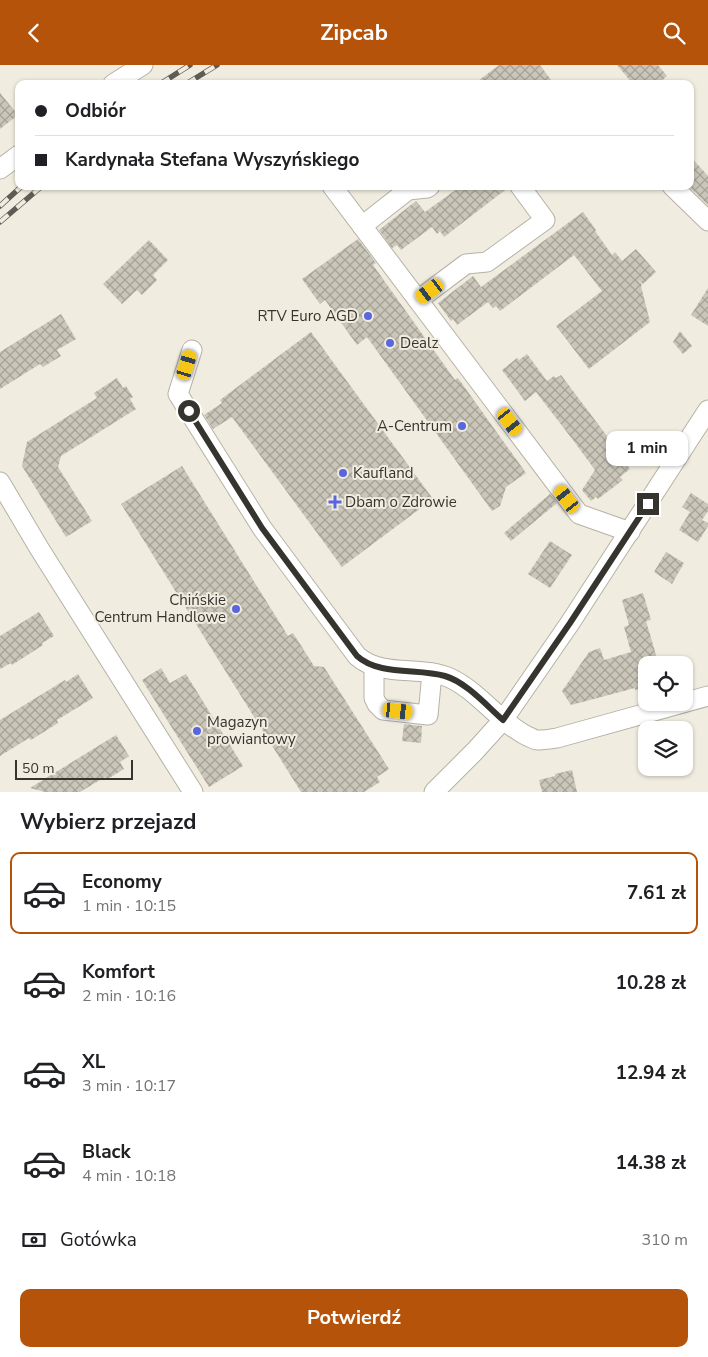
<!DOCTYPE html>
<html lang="pl">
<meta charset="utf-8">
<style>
body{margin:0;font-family:"Nunito Sans",sans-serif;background:#f2f2f2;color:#202124;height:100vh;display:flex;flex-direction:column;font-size:19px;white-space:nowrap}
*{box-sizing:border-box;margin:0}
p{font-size:16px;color:#757577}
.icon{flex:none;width:28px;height:28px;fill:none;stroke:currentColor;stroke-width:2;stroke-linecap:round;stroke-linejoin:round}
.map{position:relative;height:727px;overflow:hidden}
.sheet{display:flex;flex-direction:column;background:#fff;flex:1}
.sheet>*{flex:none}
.hud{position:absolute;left:15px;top:15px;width:679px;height:110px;border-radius:10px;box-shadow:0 1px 4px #0004;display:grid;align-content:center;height:110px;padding:0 20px;background:#fff}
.tools{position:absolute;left:638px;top:591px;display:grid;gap:10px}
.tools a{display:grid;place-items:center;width:55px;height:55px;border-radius:10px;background:#fff;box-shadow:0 1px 4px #0004;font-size:25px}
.scale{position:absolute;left:15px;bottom:12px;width:118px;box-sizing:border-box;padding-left:5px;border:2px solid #35342f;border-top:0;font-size:14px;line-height:18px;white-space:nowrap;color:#35342f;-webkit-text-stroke:4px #f0ecdf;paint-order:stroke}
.end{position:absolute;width:22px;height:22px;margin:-11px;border:6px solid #35342f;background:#fff;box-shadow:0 0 0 2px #fff}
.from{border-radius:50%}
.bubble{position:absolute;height:35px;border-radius:10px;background:#fff;box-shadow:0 1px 4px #0004;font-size:16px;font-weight:700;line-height:35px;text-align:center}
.car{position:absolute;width:15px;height:30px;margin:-15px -8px;border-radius:6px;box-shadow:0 0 4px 1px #0007;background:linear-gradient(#f5c518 24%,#345 0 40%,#f5c518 0 76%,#345 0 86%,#f5c518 0)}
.hud b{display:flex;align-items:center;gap:18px;height:48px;font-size:19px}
.hud b+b{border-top:1px solid #e0e0e0}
.hud i{width:12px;height:12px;background:#202124}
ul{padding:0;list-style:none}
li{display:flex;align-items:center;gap:15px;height:82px;margin:0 10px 8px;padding:0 10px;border:2px solid transparent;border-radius:10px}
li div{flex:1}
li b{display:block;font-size:19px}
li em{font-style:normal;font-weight:700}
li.on{border-color:#b45309}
li>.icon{width:45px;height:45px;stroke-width:1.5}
h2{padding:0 20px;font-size:22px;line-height:60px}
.pay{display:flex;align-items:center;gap:12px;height:55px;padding:0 20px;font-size:19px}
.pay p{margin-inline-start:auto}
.primary-button{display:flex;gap:10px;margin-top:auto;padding:10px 20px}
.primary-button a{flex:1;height:58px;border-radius:10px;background:#b45309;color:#fff;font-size:20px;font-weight:700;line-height:58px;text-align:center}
header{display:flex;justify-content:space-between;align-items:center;height:65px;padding:0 20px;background:#b45309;color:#fff;font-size:22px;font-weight:700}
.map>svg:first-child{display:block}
</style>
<header><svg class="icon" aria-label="back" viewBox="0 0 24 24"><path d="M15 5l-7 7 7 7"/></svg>Zipcab<svg class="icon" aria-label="search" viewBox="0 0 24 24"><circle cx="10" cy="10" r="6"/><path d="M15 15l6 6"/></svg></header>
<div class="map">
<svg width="708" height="727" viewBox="0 0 708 727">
<defs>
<pattern id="building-cross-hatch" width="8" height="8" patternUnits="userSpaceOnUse" patternTransform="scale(1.25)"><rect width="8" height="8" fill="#cac6b9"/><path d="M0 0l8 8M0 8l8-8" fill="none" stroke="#a5a297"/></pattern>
</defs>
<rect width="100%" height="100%" fill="#f0ecdf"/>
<g fill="url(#building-cross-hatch)">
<polygon points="499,0 540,0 554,19 474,19"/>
<polygon points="617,0 658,0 667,11 658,19 633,19"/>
<polygon points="0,28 18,50 0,64"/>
<polygon points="690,91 708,111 708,140 690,123"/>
<polygon points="461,121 509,121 509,122 444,172 440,166 437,169 432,162 401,185 397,180 392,183 379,165 416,136 425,147"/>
<polygon points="583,147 596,165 595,166 612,190 615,187 622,196 636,184 656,207 643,219 638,215 642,220 641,221 650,257 589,304 556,261 602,226 574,190 500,246 496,241 493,243 488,237 457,260 453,254 451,256 438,238 473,211 481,222"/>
<polygon points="358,174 376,198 373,200 455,315 458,313 526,408 506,422 500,441 492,446 367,272 357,280 325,235 320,239 302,214"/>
<polygon points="149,175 168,195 153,210 157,215 142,230 137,225 122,239 103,219"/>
<polygon points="708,223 708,261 691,250"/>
<polygon points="61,249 76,274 57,285 61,291 43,302 40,299 0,324 0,287"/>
<polygon points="680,266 692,281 683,289 673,277"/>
<polygon points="311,267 433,434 342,502 232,352 213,364 204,350 222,338 220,335"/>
<polygon points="527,289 547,316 554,311 556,313 561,310 616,383 617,382 629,398 627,400 630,404 620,412 623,415 598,434 596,432 591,436 582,425 595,405 573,375 536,327 525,336 502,305 517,293 519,295"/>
<polygon points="117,313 123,323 126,321 133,332 130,334 136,344 61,391 58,402 92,456 66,472 22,401 27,377 97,333 94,328"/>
<polygon points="182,401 288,571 293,568 314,601 324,602 389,704 377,712 380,717 364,727 301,727 121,439"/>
<polygon points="691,428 708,439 708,446 702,455 708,458 708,461 698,477 679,465 690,447 682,442"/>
<polygon points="550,429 557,438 511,476 504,468"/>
<polygon points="550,476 572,490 550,523 528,509"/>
<polygon points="666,487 684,498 672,519 654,507"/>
<polygon points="643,528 651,555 646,556 659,600 646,600 646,622 635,625 635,623 571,640 562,626 589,587 600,583 604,595 631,587 624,562 629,560 622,535"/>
<polygon points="39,547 54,571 42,578 43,580 12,600 11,598 0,604 0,571"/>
<polygon points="161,603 170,618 186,609 243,701 209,722 142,615"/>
<polygon points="78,609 93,633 57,655 58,658 31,675 29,673 0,691 0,655 65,615 66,617"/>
<polygon points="404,659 422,661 421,678 402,676"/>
<polygon points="116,670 129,691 120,697 124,704 106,715 105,712 80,727 45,727 30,723"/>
<polygon points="572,705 577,727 542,727 539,715 555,711 555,709"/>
</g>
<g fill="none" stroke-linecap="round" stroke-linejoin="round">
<g stroke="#b5b2a5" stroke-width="21">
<g id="minor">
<polyline points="113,19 143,0"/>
<polyline points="0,104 19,90"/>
<polyline points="332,121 579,449 630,467"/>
<polyline points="672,121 708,156"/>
<polyline points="362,161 408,125 427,123 430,121"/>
<polyline points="418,235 466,199 487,197 545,155 520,121"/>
<path d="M192 285 178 329 262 463 357 591C382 613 421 600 450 613 478 626 498 656 527 671 530 672 534 675 538 675 544 675 551 674 557 673L708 631"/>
<polyline points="0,417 39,483 193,727"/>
<polyline points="374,601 374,633 377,639 383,645 428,650 432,608"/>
<polyline points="434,727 475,686 503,655 570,558 708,345"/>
</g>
</g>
<use href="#minor" stroke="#fff" stroke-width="19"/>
<g stroke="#5e5c55" stroke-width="5.5">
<g id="rail">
<polyline points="160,19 190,0"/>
<polyline points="186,19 217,0"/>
<polyline points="0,141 22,121"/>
<polyline points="0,157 42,121"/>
</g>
</g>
<use href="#rail" stroke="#f0ecdf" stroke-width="4" stroke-dasharray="11" stroke-linecap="butt"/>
</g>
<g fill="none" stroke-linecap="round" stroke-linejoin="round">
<path stroke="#35342f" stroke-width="6" d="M189 346 262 463 357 591C379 611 418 603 445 611 466 617 487 641 503 655L570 558 648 439"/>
</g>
<g fill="#5967de" stroke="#f0ecdf" stroke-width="2">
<circle cx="368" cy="251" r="5"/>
<circle cx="390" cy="278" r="5"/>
<circle cx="462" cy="361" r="5"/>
<circle cx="343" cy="408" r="5"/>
<path d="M332.5 429.5h5v5h5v5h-5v5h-5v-5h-5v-5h5z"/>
<circle cx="236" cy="544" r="5"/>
<circle cx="197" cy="666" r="5"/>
</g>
<g text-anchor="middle" stroke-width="4" stroke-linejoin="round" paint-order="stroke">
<g font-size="15" fill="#35342f" stroke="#f0ecdf" text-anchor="start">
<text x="358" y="256" text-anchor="end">RTV Euro AGD</text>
<text x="400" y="283">Dealz</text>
<text x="452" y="366" text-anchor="end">A-Centrum</text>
<text x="353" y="413">Kaufland</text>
<text x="345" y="442">Dbam o Zdrowie</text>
<text x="226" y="540" text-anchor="end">Chińskie<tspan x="226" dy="17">Centrum Handlowe</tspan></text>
<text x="207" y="662">Magazyn<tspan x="207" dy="17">prowiantowy</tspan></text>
</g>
</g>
</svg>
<div class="tools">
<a><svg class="icon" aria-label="locate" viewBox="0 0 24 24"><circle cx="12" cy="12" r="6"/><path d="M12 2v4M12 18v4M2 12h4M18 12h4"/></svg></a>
<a><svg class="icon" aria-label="layers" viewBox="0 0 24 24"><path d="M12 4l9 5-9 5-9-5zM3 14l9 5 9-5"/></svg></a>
</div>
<div class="scale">50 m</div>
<i class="end from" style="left:189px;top:346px"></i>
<i class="end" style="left:648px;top:439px"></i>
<div class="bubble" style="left:606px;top:366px;width:82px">1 min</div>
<i class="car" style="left:430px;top:226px;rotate:233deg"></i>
<i class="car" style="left:187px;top:300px;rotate:17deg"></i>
<i class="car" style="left:510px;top:357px;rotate:143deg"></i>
<i class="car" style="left:567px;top:434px;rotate:323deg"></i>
<i class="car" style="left:398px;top:646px;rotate:96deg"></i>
<div class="hud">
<b><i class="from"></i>Odbiór</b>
<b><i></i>Kardynała Stefana Wyszyńskiego</b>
</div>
</div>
<section class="sheet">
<h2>Wybierz przejazd</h2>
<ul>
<li class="on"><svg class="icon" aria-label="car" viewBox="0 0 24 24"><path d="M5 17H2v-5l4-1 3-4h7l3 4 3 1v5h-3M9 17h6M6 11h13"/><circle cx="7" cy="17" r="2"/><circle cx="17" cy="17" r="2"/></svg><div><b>Economy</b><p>1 min · 10:15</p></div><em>7.61 zł</em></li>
<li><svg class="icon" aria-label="car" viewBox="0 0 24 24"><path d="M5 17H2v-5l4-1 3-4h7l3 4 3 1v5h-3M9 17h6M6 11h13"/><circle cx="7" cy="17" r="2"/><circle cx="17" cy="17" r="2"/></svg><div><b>Komfort</b><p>2 min · 10:16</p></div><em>10.28 zł</em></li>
<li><svg class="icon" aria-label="car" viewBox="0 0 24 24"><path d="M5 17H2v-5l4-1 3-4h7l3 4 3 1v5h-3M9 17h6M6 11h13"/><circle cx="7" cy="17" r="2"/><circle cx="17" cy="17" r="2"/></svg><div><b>XL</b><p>3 min · 10:17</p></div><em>12.94 zł</em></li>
<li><svg class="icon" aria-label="car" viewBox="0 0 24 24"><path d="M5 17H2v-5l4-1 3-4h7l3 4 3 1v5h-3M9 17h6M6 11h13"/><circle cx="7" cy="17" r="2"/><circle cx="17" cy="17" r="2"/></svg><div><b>Black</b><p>4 min · 10:18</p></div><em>14.38 zł</em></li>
</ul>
<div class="pay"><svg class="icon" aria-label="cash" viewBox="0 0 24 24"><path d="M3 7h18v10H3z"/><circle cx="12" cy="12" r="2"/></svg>Gotówka<p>310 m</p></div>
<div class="primary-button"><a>Potwierdź</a></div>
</section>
